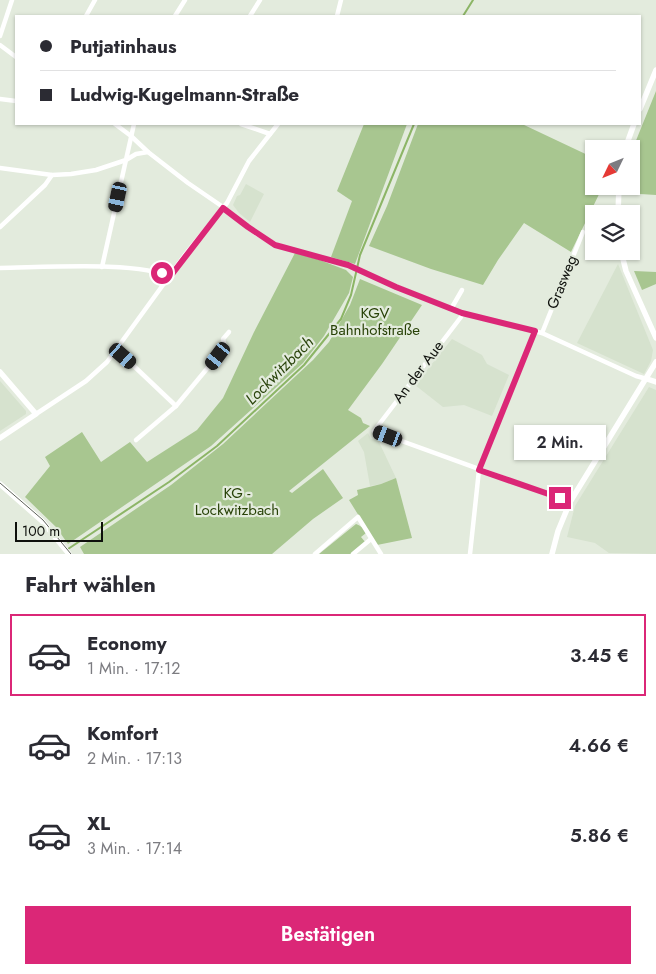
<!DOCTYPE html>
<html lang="de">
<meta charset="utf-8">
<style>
body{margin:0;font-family:Jost,sans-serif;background:#f2f2f3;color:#2b2b33;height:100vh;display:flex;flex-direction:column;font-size:19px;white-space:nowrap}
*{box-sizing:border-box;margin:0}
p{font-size:16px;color:#7c7c81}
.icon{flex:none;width:28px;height:28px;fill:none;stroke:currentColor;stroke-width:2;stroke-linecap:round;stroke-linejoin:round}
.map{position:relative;height:554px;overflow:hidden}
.drawer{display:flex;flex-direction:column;background:#fff;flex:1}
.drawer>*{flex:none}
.guide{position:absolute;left:15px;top:15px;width:626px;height:110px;border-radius:0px;box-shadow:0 1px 4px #0004;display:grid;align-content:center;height:110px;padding:0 25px;background:#fff}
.needle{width:32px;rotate:227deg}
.controls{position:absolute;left:585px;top:140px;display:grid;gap:10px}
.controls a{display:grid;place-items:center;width:55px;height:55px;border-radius:0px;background:#fff;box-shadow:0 1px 4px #0004;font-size:25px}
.scale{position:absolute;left:15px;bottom:12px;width:88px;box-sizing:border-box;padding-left:5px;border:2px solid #0e100c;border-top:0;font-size:14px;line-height:18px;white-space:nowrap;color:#0e100c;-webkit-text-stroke:4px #e3ebdd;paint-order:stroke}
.end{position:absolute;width:22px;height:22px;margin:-11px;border:6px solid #db2777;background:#fff;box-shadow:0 0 0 2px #fff}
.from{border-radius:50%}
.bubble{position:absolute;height:35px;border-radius:0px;background:#fff;box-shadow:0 1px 4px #0004;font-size:16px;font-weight:600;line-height:35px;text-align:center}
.car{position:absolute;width:15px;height:30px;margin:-15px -8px;border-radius:6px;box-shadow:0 0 4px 1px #0007;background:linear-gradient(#222 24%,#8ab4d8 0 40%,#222 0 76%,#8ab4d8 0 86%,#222 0)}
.guide b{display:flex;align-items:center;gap:18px;height:48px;font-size:19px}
.guide b+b{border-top:1px solid #e1e1e2}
.guide i{width:12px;height:12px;background:#2b2b33}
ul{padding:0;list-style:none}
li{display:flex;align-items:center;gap:15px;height:82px;margin:0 10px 8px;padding:0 15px;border:2px solid transparent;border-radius:0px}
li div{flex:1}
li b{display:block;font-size:19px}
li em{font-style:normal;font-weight:600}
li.active{border-color:#db2777}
li>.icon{width:45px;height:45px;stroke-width:1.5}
h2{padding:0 25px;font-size:22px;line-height:60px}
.cta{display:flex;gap:10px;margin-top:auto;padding:10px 25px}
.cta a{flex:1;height:58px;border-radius:0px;background:#db2777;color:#fff;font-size:20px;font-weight:600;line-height:58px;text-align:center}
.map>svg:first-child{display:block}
</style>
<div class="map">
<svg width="656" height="554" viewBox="0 0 656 554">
<rect width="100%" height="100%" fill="#e3ebdd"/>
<g fill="#d6e2ce">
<polygon points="246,184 264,194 250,222 239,213 233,205 237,196 240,195"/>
<polygon points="618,264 653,350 651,361 644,374 577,343"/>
<polygon points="452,339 482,355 487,364 509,375 492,416 464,405 443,407 415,385"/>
<polygon points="0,381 26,411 26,414 0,431"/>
<polygon points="649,387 656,390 656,554 609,553 595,543 567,537 575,506"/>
<polygon points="368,433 371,439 378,440 396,478 381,484 370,486 364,452 358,441"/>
</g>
<g fill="#a8c690">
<polygon points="656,91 656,195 625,193 626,186 631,186 631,156 633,148"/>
<polygon points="364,124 407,124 355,264 331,257 352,201 337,191"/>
<polygon points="418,124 522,124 594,158 594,186 603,186 571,252 524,223 498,260 483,285 431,269 369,246 387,206"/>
<polygon points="296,251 346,270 353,277 349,293 324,336 303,363 211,446 68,544 56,527 25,497 50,466 45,457 82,432 101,462 130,442 147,462 197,430 223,398 254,332"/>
<polygon points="634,271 656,272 656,284 642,290"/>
<polygon points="360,279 422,305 382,364 348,410 361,418 363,423 370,426 289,491 292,493 323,469 343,498 313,519 272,554 84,554 80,547 171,485 223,444 313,360 329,342 350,305"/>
<polygon points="396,478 412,538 377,545 349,500 358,495 357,490 381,484"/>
<path d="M356 524C361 526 364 528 366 533L361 537 366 543 353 554H319Z"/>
</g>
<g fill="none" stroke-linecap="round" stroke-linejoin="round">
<g stroke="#8cb566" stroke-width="2">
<polyline points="463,16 473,0"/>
<polyline points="68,549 169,482 217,446 304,365 341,319 351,295 360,255 414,124"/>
</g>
<g stroke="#fff" stroke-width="4.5">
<polyline points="86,16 95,0"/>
<polyline points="175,16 185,0"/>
<polyline points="250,16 260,0"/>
<polyline points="337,16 341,0"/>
<polyline points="0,36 12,0"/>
<polyline points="0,45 16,57"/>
<polyline points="0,99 16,101"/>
<polyline points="115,124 131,136 148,152 188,183 223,207 255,233 273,243 289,249 347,265 397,287 462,313 542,333 636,376 647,379"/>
<polyline points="241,124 270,134"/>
<polyline points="0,168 52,175 71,174 96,170 126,160 136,154 148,152"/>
<polyline points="0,227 45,185 52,175"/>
<polyline points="102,267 134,124"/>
<path d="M0 268C34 268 145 260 169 278"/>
<polyline points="451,309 462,290"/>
<polyline points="462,313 461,317 374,431 570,502"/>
<polyline points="542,333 583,232"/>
<polyline points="117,350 176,406"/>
<polyline points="36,414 86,381 107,362 184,256 227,203 249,161 278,124"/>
<polyline points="136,440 176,406 225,347 223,339 229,332"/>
<polyline points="315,554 358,517 381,554"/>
<polyline points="353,554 371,539"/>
<polyline points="470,554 479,470 535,331"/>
</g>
<g stroke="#fff" stroke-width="5.5">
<polyline points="640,109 656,70"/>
<polyline points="625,149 634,124"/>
<polyline points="618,214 619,186"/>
<polyline points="621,251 626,271 656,338"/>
<polyline points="0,372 36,414 0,438"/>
<polyline points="647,379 656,382"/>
<polyline points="0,484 42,521 69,554"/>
<polyline points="552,554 558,531 570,502 656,362"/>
</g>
<polyline stroke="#5e625a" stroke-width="1" points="0,483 43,520 71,554"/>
</g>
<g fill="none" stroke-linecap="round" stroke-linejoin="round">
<polyline stroke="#db2777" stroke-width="6" points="162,273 169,278 223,208 248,227 275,245 348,265 396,287 462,313 535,331 479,470 560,498"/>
</g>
<g text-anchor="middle" stroke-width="4.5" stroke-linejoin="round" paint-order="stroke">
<g font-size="15" fill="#0e100c" stroke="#e3ebdd">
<text transform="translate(562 282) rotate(-68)" y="5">Grasweg</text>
<text transform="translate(418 372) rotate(-53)" y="5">An der Aue</text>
</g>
<g font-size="15" fill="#284207" stroke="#e3ebdd">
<text x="375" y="318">KGV<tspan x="375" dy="17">Bahnhofstraße</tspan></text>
<text x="237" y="498">KG -<tspan x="237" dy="17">Lockwitzbach</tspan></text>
</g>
<g font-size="16" font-style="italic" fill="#2b450c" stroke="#e3ebdd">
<text transform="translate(279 370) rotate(-45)" y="6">Lockwitzbach</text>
</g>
</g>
</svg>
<div class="controls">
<a><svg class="needle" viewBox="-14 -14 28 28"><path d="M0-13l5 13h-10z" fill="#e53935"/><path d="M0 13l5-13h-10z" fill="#7c7c81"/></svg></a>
<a><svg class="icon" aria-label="layers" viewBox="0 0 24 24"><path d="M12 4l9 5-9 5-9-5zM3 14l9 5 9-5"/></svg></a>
</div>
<div class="scale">100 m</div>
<i class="end from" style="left:162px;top:273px"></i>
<i class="end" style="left:560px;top:498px"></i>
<div class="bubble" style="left:514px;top:425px;width:92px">2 Min.</div>
<i class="car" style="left:118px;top:197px;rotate:192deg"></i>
<i class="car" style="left:123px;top:356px;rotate:131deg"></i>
<i class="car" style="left:218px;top:356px;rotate:217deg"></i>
<i class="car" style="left:388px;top:436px;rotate:291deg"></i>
<div class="guide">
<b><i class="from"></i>Putjatinhaus</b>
<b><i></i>Ludwig-Kugelmann-Straße</b>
</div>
</div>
<section class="drawer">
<h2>Fahrt wählen</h2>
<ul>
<li class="active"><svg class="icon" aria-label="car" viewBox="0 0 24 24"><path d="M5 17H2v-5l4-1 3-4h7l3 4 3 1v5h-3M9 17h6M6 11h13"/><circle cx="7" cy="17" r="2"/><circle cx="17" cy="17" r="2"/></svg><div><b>Economy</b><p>1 Min. · 17:12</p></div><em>3.45 €</em></li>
<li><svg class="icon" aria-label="car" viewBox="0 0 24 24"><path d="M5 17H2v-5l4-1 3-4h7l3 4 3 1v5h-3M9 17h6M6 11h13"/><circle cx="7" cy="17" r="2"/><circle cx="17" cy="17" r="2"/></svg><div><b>Komfort</b><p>2 Min. · 17:13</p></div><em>4.66 €</em></li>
<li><svg class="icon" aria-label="car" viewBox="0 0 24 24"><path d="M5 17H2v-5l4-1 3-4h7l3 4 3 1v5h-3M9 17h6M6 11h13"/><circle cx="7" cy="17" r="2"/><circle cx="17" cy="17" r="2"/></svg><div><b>XL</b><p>3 Min. · 17:14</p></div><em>5.86 €</em></li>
</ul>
<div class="cta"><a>Bestätigen</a></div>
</section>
